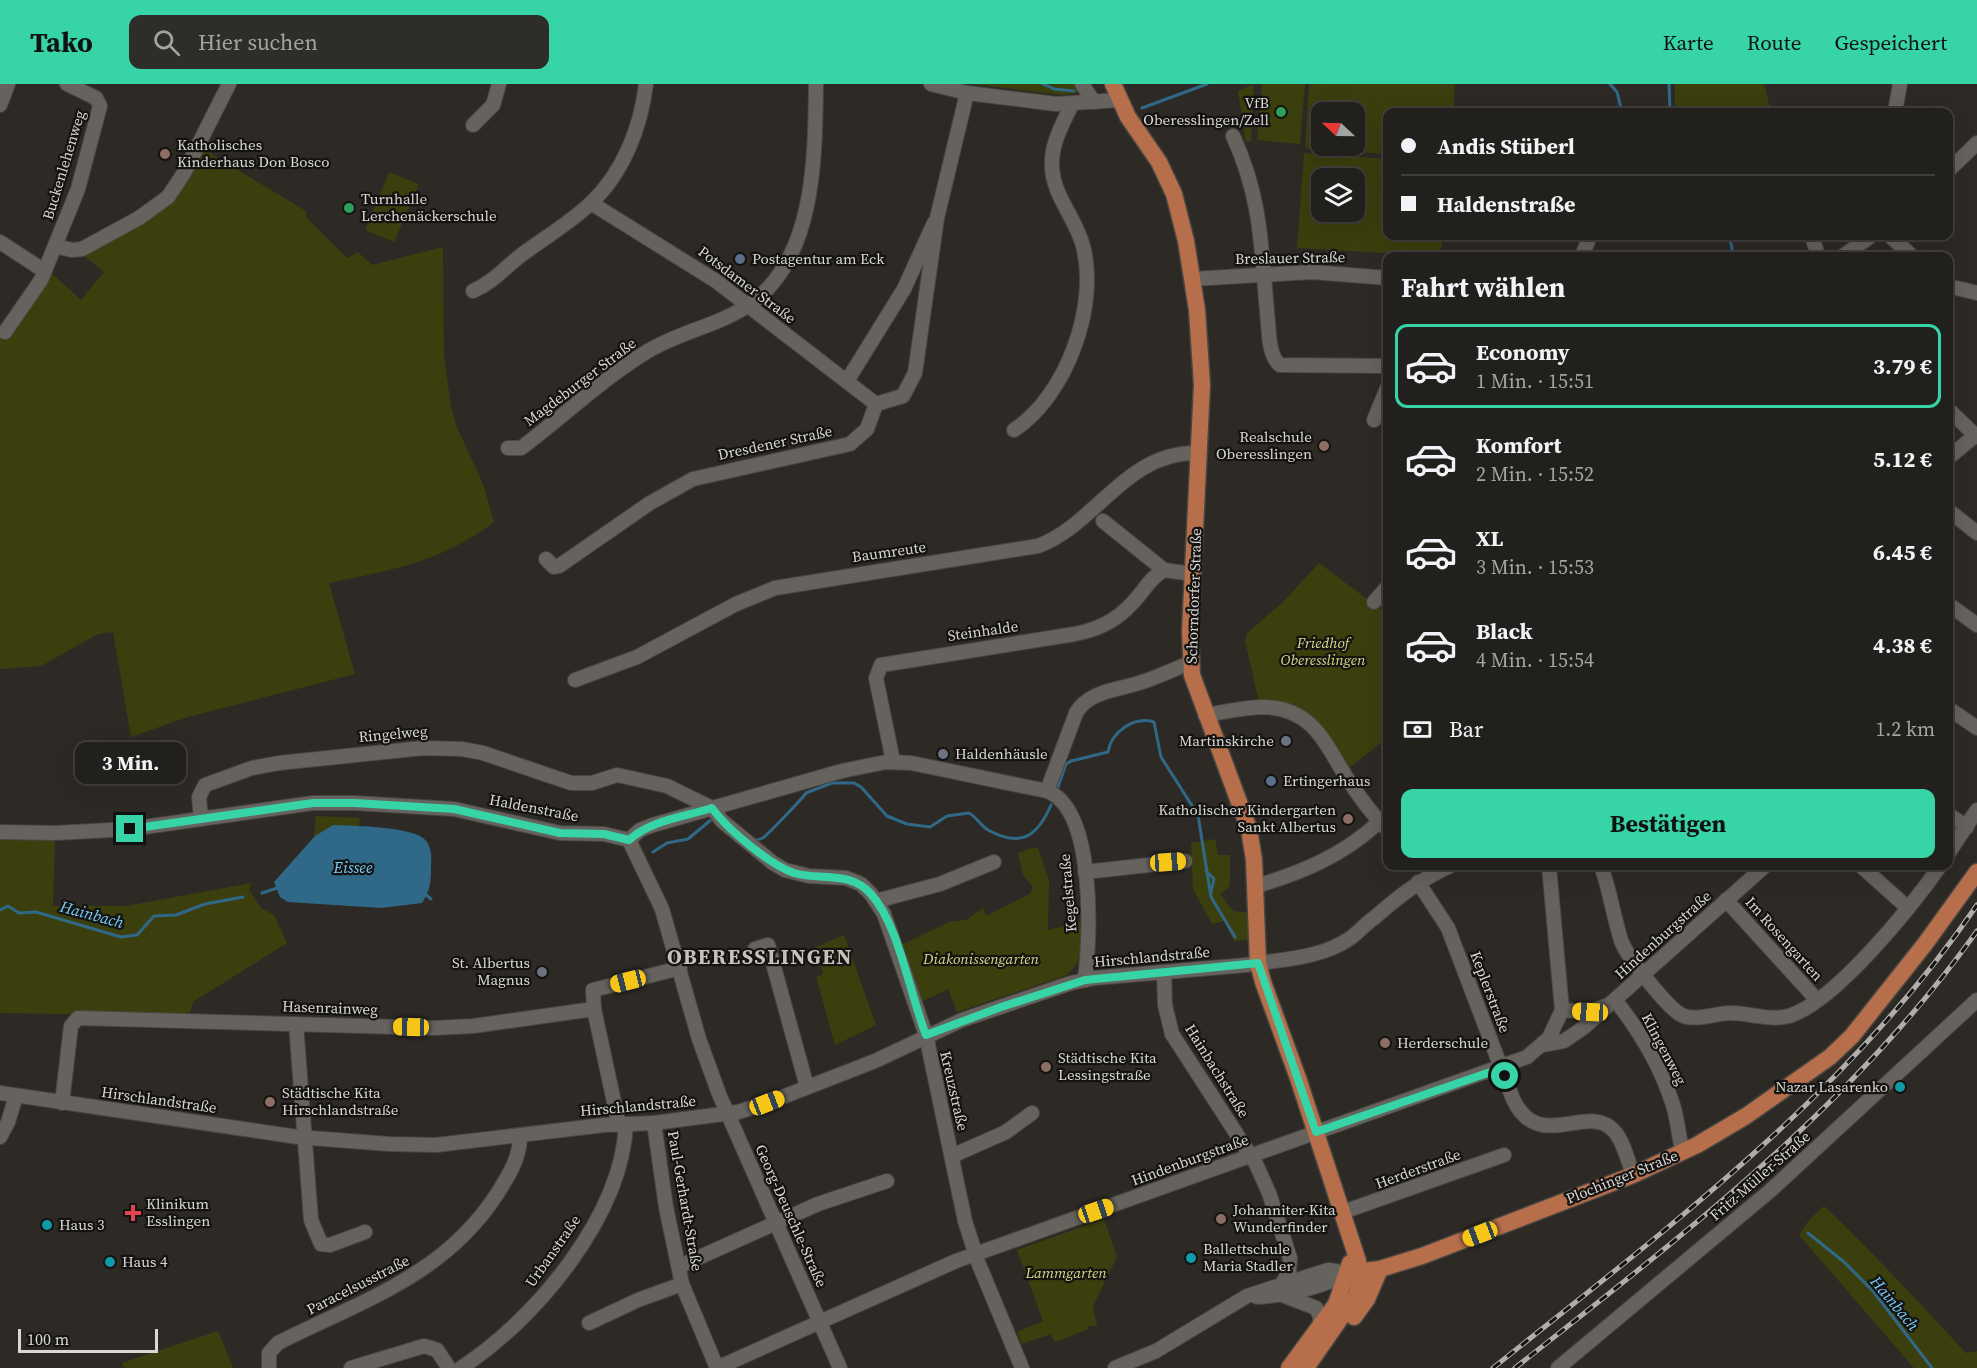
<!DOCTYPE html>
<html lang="de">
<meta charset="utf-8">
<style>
body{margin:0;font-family:"Source Serif 4",serif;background:#2e2d29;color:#f1f3f6;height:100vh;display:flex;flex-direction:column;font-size:22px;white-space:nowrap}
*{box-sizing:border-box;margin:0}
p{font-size:20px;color:#a2a3a3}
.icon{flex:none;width:33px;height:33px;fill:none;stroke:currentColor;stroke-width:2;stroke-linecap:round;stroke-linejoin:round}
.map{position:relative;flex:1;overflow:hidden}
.side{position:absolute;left:1383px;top:168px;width:570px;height:618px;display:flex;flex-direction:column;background:#22201c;border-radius:12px;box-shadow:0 6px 24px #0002,0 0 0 2px #3f3e3b}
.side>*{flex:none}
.top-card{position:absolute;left:1383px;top:24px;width:570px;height:132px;border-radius:12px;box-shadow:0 6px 24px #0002,0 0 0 2px #3f3e3b;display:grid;align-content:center;height:132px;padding:0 18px;background:#22201c}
.needle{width:39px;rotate:292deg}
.controls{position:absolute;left:1311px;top:18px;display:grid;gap:12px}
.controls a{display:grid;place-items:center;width:54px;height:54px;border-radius:12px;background:#22201c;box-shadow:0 6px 24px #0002,0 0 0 2px #3f3e3b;font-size:30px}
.scale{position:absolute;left:18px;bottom:15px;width:140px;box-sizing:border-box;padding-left:6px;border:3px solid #d9d7d4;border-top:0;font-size:16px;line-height:21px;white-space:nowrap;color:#d9d7d4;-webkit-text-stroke:4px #141311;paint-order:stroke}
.end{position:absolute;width:27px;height:27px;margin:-14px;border:8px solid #36d4a7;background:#111;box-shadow:0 0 0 3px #111}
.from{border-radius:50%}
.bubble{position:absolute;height:42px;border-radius:12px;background:#22201c;box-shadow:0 6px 24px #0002,0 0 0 2px #3f3e3b;font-size:20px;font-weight:700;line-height:42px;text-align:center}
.car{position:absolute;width:18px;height:36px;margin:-18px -9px;border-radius:8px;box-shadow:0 0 4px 2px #0007;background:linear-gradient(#f5c518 24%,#345 0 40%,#f5c518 0 76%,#345 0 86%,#f5c518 0)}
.top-card b{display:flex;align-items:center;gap:21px;height:57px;font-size:22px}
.top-card b+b{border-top:2px solid #3f3e3b}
.top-card i{width:15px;height:15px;background:#f1f3f6}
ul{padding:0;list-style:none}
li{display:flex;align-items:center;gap:18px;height:84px;margin:0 12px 9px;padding:0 6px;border:3px solid transparent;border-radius:12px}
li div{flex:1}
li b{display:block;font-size:22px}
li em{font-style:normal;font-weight:700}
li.selected{border-color:#36d4a7}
li>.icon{width:54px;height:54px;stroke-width:1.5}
h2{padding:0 18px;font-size:27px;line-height:72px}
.pay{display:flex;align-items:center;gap:15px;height:66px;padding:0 18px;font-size:22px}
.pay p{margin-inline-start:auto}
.button{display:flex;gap:12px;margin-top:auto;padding:12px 18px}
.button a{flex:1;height:69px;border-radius:12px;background:#36d4a7;color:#111;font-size:24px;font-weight:700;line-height:69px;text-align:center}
header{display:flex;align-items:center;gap:36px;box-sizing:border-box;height:84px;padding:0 30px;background:#36d4a7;color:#111}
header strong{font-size:28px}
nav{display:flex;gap:33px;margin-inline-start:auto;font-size:21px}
.search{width:420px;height:54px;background:#2e2d29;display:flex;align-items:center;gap:15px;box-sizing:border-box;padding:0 21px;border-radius:12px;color:#a2a3a3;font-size:22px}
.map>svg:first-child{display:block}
</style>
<header>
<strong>Tako</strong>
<div class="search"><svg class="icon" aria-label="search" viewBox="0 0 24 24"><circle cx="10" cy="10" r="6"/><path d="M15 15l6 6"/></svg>Hier suchen</div>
<nav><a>Karte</a><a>Route</a><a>Gespeichert</a></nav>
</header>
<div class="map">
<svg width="1977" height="1284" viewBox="0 0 1977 1284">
<rect width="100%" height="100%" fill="#2d2a26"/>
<g fill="#3b3f0d" fill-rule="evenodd">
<polygon points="970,0 1078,0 1079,1 1077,9 1064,11"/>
<polygon points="1254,0 1251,57 1246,58 1238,7"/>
<polygon points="1262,0 1305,0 1300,60 1257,56"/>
<path d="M1309 0H1455L1453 28H1388L1387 70 1305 64ZM1322 28H1354V62H1322Z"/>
<polygon points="1675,0 1764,0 1771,28 1675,28"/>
<path d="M203 65 306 127 307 134 347 174 358 168 372 181 443 163 444 273 451 322 456 341 483 400 494 438C442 478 391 486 329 499L355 590 188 633 131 653 113 548 98 550 41 582 0 585V243L7 249 49 187 81 216 104 188 81 169 163 122Z"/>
<path d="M1304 69 1387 75 1388 152H1443L1440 172 1297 164ZM1322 94H1354V128H1322Z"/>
<polygon points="389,88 419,100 394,158 365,146"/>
<polygon points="1319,479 1387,530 1387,654 1349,684 1336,660 1317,640 1259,618 1245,557 1247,549 1282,519"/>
<polygon points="316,732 360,734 354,783 312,781"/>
<polygon points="0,754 55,755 53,822 126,822 252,799 249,806 261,824 274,831 287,859 193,918 189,932 0,929"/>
<polygon points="1215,755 1218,771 1230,771 1230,802 1220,810 1233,827 1249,829 1248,856 1234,857 1224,837 1212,840 1193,805 1191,759"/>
<path d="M1032 764H1038L1049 796 1048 846 1081 838C1081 858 1084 881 1064 892L957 928 948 905 919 919 899 862 949 838 966 836 983 824 986 832 1030 810 1033 803 1023 791 1018 769Z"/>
<polygon points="844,851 876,941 835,961 816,893 823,890 816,863"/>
<path d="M1824 1122C1873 1168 1920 1220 1966 1269L1977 1267V1284H1914L1799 1151 1809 1136Z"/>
<polygon points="1104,1135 1117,1173 1093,1222 1097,1242 1089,1242 1089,1245 1055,1258 1051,1250 1022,1260 1017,1248 1043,1237 1017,1166"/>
<polygon points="218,1247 233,1284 124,1284 122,1279"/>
</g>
<path fill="#2f6987" d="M333 741C352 742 418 742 427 758 431 764 432 773 431 780 431 796 431 805 422 819L381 824 288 818 280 813 274 798 315 752Z"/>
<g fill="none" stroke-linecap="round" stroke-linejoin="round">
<g stroke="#2f6987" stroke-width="3">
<polyline points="1043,0 1054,5 1074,7"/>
<polyline points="1610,0 1617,8 1622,28"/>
<polyline points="1669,0 1670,28"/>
<polyline points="1142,24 1207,0"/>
<polyline points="1729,152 1734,172"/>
<path d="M1058 703 1066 680 1071 677 1108 668C1111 648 1134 632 1154 638L1161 673 1198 731 1211 813 1235 853"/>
<path d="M754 756C758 756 759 756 763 754 768 750 804 713 806 709L832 699H854L861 703 887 732 907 740 930 743 947 732 969 729C977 733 981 743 990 747 1022 764 1038 751 1051 721"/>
<polyline points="653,768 667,759 688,755 712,735"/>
<polyline points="1206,787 1214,795 1211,808"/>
<polyline points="262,809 280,803"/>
<polyline points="425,810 431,815"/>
<polyline points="0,826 8,822 19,829 36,828 121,853 137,851 154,832 176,831 205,820 243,813"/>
<polyline points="1808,1149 1844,1178 1873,1207 1932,1284"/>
</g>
<g stroke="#484642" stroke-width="16">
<g id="minor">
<polyline points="931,0 967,9 1056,20 1119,16"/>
<polyline points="1082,0 1094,18"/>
<polyline points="0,21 8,0"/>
<polyline points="1895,28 1900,0"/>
<polyline points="473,41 493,21 499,0"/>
<path d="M1233 52C1263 117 1261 169 1268 238 1269 251 1269 272 1280 281L1388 282"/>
<polyline points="1948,87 1977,59"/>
<polyline points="591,119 716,197 876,320"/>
<polyline points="1812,152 1818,172"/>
<polyline points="1890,152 1912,172"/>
<polyline points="0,158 43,186"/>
<polyline points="55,162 72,166 82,165 139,134 168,113 184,89 229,0"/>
<polyline points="1582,172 1590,152"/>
<polyline points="1843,172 1871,152"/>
<polyline points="1192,195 1312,188 1388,194"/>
<polyline points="1948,202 1977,209"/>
<path d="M473 207C494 198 506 182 524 169 546 153 571 138 591 119 623 89 641 43 646 0"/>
<polyline points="5,248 41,196 78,105 100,22 96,14 67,0"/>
<polyline points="847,297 904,205 934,139"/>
<polyline points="876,320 903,312 915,289 937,134 967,9"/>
<polyline points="1948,325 1977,353"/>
<polyline points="1374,336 1388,302"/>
<path d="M1014 346C1066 312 1099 222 1083 162 1076 134 1052 111 1052 81 1051 60 1063 39 1072 20"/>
<path d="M508 364H521C564 332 602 295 648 267 679 248 717 242 747 222 816 177 815 72 816 0"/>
<polyline points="1948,374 1977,350"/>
<polyline points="1948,426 1977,449"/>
<polyline points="1103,437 1164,486 1193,490"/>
<polyline points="546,475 554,483 559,482 650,419 693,395 850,360 867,345 876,320"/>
<polyline points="1374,518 1388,502"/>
<polyline points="1948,520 1977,541"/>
<path d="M575 596 637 573 736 520 775 504 1038 462C1097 440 1127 366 1199 369"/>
<polyline points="1948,624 1977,644"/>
<path d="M1205 631C1225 628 1245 623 1265 623 1312 625 1324 657 1345 691 1358 711 1371 730 1388 746"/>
<path d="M893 677 876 594 881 581 1075 550C1105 544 1123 532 1141 509 1148 500 1154 491 1164 486"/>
<path d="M1047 707 1076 629C1089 606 1120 606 1142 598 1158 593 1174 585 1190 579"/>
<polyline points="1948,730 1967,743"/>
<polyline points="201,735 199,713 205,701 252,684 279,679 423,664 462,665 483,669 571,699 592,699 617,691 667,702 712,724 722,737 773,779 785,786 809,792 846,794 861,800 871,810 884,830 926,951 965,1137 978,1178 1022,1284"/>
<polyline points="0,748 55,749 130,745 313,719 355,719 454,725 560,749 604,750 629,756"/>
<path d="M629 756 640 746 653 741 842 687 886 678 911 679 1047 707C1096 726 1090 852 1085 896"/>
<polyline points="629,756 662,825 699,955 719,1010 840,1284"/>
<polyline points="1948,770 1977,726"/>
<path d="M1601 782C1610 806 1613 831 1621 856 1626 872 1663 917 1677 928 1690 940 1715 929 1730 929 1749 929 1771 937 1789 932 1835 918 1912 822 1940 782"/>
<polyline points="1861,782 1908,824"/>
<polyline points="1085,788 1185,777"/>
<path d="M1418 798 1448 844 1513 1015C1539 1071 1589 1016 1615 1048 1624 1059 1628 1077 1633 1091"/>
<path d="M1256 802C1301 789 1344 771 1379 738"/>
<polyline points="1726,816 1817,916"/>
<polyline points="876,817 940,800 994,778"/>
<polyline points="755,865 768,861 807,1003"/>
<polyline points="1164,889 1165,921 1172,950 1256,1080 1269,1109 1290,1174 1289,1188 1283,1198"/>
<path d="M1615 916C1639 946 1660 981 1672 1018 1678 1034 1678 1052 1683 1068"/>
<polyline points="594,925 619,1041"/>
<polyline points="1562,926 1590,928 1605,922"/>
<polyline points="296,940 311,1136 321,1160 330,1161 365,1148"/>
<polyline points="1543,961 1564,957 1583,944 1765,782"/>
<path d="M0 1009 298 1053 389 1060 436 1061 604 1041 654 1039 738 1028 767 1019 875 977 962 936 1071 899 1095 894 1246 881C1281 875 1319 875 1349 855 1358 849 1365 840 1374 834 1398 813 1421 795 1450 782"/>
<polyline points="62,1019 71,942 78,934 434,944 473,942 594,925 593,906 680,884"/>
<polyline points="654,1039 666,1123 682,1200 717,1284"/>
<polyline points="0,1053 8,1038 16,1012"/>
<polyline points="952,1072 1006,1048 1032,1029"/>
<polyline points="1343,1128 1504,1071"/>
<polyline points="680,1182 818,1120 887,1097"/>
<polyline points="1282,1211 1316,1224 1320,1232 1320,1245"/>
<path d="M1257 1213C1289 1211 1320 1204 1348 1189"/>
<polyline points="589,1239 638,1216 682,1200"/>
<path d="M269 1284V1269L278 1259C361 1217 444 1192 497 1110 509 1091 520 1074 520 1052"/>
<polyline points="351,1284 424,1262 437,1266 449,1284"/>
<path d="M461 1284C536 1235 622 1132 626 1040"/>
<polyline points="717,1284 956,1177 1527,973 1549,954 1562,926 1549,782"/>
<polyline points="1115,1284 1156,1267 1247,1212 1328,1186 1348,1189"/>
<polyline points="1558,1284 1771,1106 1977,916"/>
</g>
</g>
<g stroke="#484642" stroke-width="19">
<g id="major">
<polyline points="1113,0 1128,33 1159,78 1174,110 1186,157 1197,226 1202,301 1190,548 1192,591 1249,745 1254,776 1258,879 1263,898 1298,994 1358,1177 1360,1198 1356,1212 1306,1284"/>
<polyline points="1348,1189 1380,1185 1422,1172 1633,1091 1697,1061 1746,1032 1830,973 1852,952 1925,860 1977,788"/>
<polyline points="1354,1233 1367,1215 1380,1185"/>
<polyline points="1289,1284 1336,1220 1350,1179"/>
</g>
</g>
<use href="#minor" stroke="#66635e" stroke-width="14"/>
<use href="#major" stroke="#b66e4b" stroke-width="16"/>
<g stroke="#b0aeab" stroke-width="5">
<g id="rail">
<path d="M1493 1284C1669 1143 1848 1010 1977 821"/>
<path d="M1515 1284C1684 1150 1851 1024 1977 847"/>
</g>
</g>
<use href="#rail" stroke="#141311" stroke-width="3" stroke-dasharray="9" stroke-linecap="butt"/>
</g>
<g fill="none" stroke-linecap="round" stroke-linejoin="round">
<path stroke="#36d4a7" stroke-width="8" d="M130 745 313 719H355L454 725 560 749 604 750 629 756C651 736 684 733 712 724 727 745 770 781 794 789 821 797 850 786 871 810 899 841 910 911 926 951L1001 923 1085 896 1258 879 1316 1048 1502 984 1505 992"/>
</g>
<g fill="#2e9e5b" stroke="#141311" stroke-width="2">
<circle cx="1281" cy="28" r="6"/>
<circle cx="349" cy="124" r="6"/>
</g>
<g fill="#8d6e63" stroke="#141311" stroke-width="2">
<circle cx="165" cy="70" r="6"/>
<circle cx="1324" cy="362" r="6"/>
<circle cx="1348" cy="735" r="6"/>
<circle cx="1385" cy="959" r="6"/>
<circle cx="1046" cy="983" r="6"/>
<circle cx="270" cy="1018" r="6"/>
<circle cx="1221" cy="1135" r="6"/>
</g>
<g fill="#5c6f8a" stroke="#141311" stroke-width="2">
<circle cx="740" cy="175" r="6"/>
<circle cx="1271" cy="697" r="6"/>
</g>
<g fill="#6b7280" stroke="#141311" stroke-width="2">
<circle cx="1286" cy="657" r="6"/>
<circle cx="943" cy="670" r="6"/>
<circle cx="542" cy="888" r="6"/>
</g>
<g fill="#0f9aa8" stroke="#141311" stroke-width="2">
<circle cx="1900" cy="1003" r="6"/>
<circle cx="47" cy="1141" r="6"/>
<circle cx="1191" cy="1174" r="6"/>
<circle cx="110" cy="1178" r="6"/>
</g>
<path fill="#e0444e" stroke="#141311" stroke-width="2" d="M130 1120h6v6h6v6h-6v6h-6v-6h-6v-6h6z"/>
<g text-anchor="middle" stroke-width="4.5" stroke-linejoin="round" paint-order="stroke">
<g font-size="15" fill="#d9d7d4" stroke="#141311" text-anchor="start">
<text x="1269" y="24" text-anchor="end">VfB<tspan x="1269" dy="17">Oberesslingen/Zell</tspan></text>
<text x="177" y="66">Katholisches<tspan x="177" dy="17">Kinderhaus Don Bosco</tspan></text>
<text x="361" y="120">Turnhalle<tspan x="361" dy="17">Lerchenäckerschule</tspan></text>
<text x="752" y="180">Postagentur am Eck</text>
<text x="1312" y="358" text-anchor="end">Realschule<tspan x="1312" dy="17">Oberesslingen</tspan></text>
<text x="1274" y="662" text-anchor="end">Martinskirche</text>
<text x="955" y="675">Haldenhäusle</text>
<text x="1283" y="702">Ertingerhaus</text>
<text x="1336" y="731" text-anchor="end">Katholischer Kindergarten<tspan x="1336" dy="17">Sankt Albertus</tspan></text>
<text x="530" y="884" text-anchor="end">St. Albertus<tspan x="530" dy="17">Magnus</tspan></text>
<text x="1397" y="964">Herderschule</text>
<text x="1058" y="979">Städtische Kita<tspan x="1058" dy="17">Lessingstraße</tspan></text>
<text x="1888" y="1008" text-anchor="end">Nazar Lasarenko</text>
<text x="282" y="1014">Städtische Kita<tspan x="282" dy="17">Hirschlandstraße</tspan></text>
<text x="146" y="1125">Klinikum<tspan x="146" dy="17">Esslingen</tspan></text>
<text x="1233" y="1131">Johanniter-Kita<tspan x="1233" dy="17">Wunderfinder</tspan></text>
<text x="59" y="1146">Haus 3</text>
<text x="1203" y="1170">Ballettschule<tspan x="1203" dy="17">Maria Stadler</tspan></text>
<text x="122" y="1183">Haus 4</text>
</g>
<g font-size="15" fill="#d9d7d4" stroke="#141311">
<text transform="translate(64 81) rotate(-73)" y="5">Buckenlehenweg</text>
<text transform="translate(1290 174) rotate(-1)" y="5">Breslauer Straße</text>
<text transform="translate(747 201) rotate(37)" y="5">Potsdamer Straße</text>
<text transform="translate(580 298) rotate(-37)" y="5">Magdeburger Straße</text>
<text transform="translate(775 359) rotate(-12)" y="5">Dresdener Straße</text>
<text transform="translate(889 468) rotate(-8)" y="5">Baumreute</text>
<text transform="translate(1194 512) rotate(-88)" y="5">Schorndorfer Straße</text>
<text transform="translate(983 547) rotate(-8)" y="5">Steinhalde</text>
<text transform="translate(393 650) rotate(-5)" y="5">Ringelweg</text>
<text transform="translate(534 724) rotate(11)" y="5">Haldenstraße</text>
<text transform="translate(1068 809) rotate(-95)" y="5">Kegelstraße</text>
<text transform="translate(1663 851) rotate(-42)" y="5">Hindenburgstraße</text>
<text transform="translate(1784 855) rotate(48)" y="5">Im Rosengarten</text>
<text transform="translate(1152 873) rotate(-5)" y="5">Hirschlandstraße</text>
<text transform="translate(1490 908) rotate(69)" y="5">Keplerstraße</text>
<text transform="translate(330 924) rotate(2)" y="5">Hasenrainweg</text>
<text transform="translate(1664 965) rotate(62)" y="5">Klingenweg</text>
<text transform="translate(1217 987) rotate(58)" y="5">Hainbachstraße</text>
<text transform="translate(954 1007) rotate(77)" y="5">Kreuzstraße</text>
<text transform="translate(159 1016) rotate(8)" y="5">Hirschlandstraße</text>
<text transform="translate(638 1022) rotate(-5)" y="5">Hirschlandstraße</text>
<text transform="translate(1190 1076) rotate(-20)" y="5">Hindenburgstraße</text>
<text transform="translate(1418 1085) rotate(-20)" y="5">Herderstraße</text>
<text transform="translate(1760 1092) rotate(-41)" y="5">Fritz-Müller-Straße</text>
<text transform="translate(1622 1093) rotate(-22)" y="5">Plochinger Straße</text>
<text transform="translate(685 1117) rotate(80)" y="5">Paul-Gerhardt-Straße</text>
<text transform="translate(791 1132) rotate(66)" y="5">Georg-Deuschle-Straße</text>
<text transform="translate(553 1167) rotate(-55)" y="5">Urbanstraße</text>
<text transform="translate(358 1201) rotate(-27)" y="5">Paracelsusstraße</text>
</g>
<g font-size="15" font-style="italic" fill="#d4dc89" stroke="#141311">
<text x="1323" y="564">Friedhof<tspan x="1323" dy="17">Oberesslingen</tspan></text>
<text x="981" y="880">Diakonissengarten</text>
<text x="1066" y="1194">Lammgarten</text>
</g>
<g font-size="16" font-style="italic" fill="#76cdfb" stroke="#141311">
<text x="353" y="789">Eissee</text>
<text transform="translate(92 830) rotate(15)" y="6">Hainbach</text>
<text transform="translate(1895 1219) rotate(50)" y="6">Hainbach</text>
</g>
<g font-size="21" font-weight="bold" letter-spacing="1.5" fill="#c5c2bc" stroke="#141311">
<text x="760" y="880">OBERESSLINGEN</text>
</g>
</g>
</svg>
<div class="controls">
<a><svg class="needle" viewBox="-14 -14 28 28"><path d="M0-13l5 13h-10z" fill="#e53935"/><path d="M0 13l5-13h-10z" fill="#a2a3a3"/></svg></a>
<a><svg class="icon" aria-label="layers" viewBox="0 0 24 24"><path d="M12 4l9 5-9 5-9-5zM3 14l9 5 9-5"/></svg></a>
</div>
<div class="scale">100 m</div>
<i class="end from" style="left:1505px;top:992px"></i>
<i class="end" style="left:130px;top:745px"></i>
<div class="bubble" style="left:75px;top:658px;width:111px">3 Min.</div>
<i class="car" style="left:1168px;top:778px;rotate:86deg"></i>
<i class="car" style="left:628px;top:897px;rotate:256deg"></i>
<i class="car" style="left:1590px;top:928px;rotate:273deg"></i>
<i class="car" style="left:411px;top:943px;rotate:271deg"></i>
<i class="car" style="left:767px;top:1019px;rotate:69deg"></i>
<i class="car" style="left:1096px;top:1127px;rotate:71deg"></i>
<i class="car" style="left:1480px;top:1150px;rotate:249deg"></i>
<div class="top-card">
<b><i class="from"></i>Andis Stüberl</b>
<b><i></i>Haldenstraße</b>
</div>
<section class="side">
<h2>Fahrt wählen</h2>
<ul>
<li class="selected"><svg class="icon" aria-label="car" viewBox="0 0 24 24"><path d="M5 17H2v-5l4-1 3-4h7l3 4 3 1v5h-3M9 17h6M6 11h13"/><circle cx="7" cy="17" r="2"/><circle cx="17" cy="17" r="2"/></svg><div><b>Economy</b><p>1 Min. · 15:51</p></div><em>3.79 €</em></li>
<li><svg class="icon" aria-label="car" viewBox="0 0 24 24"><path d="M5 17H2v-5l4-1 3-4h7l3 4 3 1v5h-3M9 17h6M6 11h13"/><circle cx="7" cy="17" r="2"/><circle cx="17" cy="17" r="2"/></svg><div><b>Komfort</b><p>2 Min. · 15:52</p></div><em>5.12 €</em></li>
<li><svg class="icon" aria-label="car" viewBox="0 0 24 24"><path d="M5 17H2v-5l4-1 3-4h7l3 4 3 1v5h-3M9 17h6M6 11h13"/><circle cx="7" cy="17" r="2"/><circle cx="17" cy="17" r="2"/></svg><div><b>XL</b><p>3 Min. · 15:53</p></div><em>6.45 €</em></li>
<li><svg class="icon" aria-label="car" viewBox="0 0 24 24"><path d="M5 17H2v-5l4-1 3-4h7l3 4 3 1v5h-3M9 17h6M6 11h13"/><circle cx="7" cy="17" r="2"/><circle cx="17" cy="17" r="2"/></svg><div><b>Black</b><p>4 Min. · 15:54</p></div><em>4.38 €</em></li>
</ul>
<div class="pay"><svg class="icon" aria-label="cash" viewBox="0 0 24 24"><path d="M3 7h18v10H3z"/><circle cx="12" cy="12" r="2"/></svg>Bar<p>1.2 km</p></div>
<div class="button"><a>Bestätigen</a></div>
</section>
</div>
